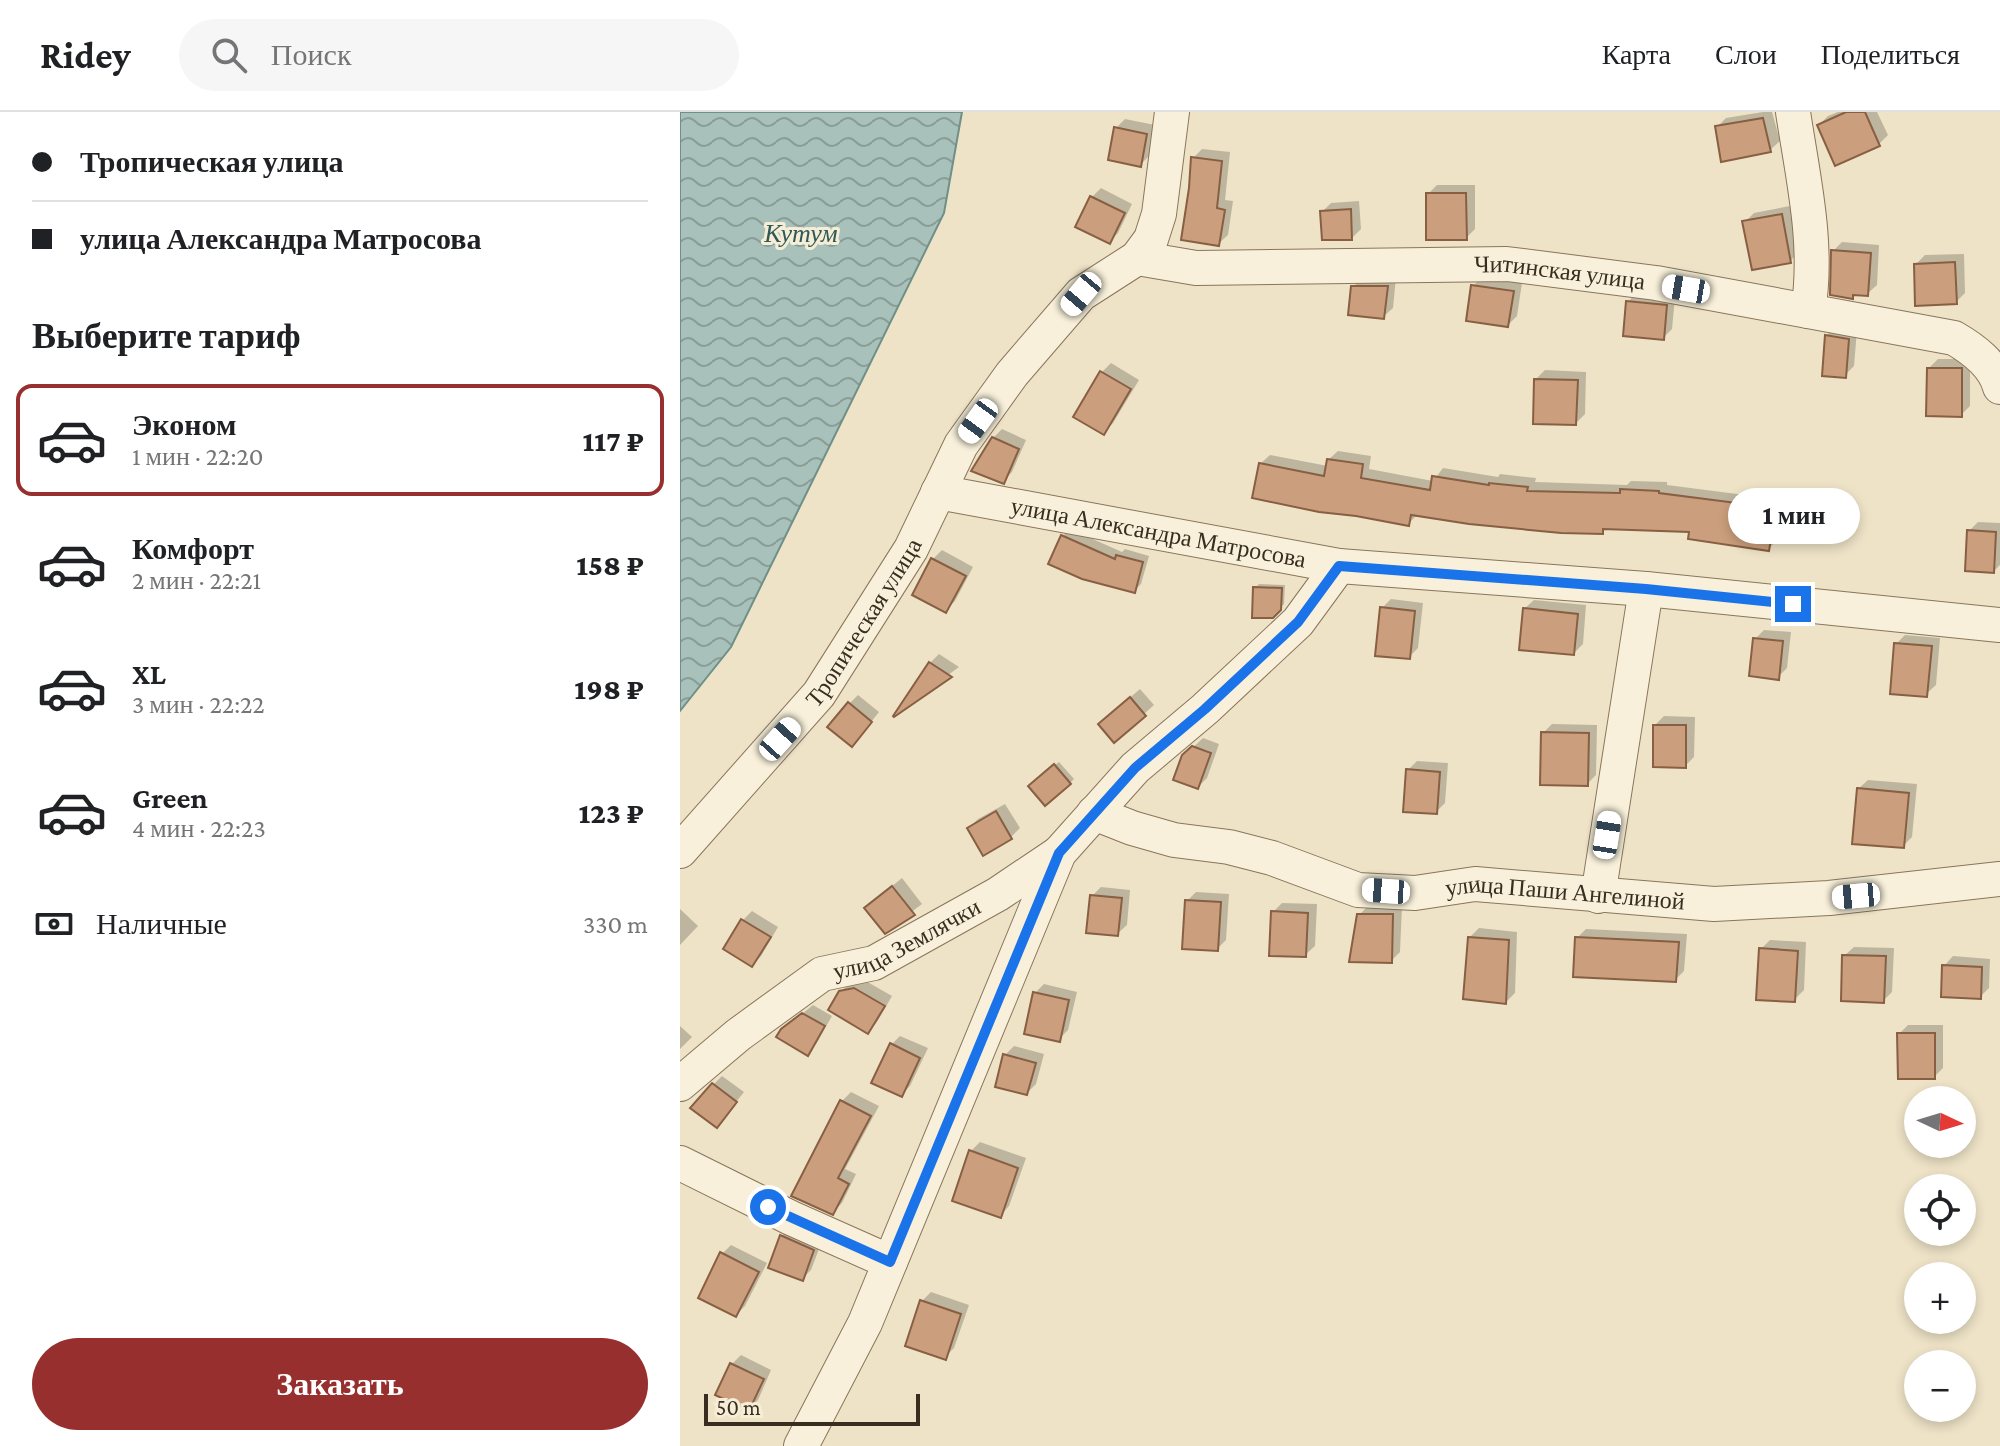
<!DOCTYPE html>
<html lang="ru">
<meta charset="utf-8">
<style>
body{margin:0;font-family:"Crimson Pro",serif;background:#f6f6f6;color:#202124;height:100vh;display:flex;flex-direction:column;font-size:30px;white-space:nowrap}
*{box-sizing:border-box;margin:0}
p{font-size:26px;color:#757577}
.icon{flex:none;width:44px;height:44px;fill:none;stroke:currentColor;stroke-width:2;stroke-linecap:round;stroke-linejoin:round}
.map{position:relative;flex:1;overflow:hidden}
.sheet{display:flex;flex-direction:column;background:#fff;width:680px}
.sheet>*{flex:none}
.hud{display:grid;align-content:center;height:176px;padding:0 32px;background:#fff}
.needle{width:52px;rotate:94deg}
.controls{position:absolute;left:1224px;top:974px;display:grid;gap:16px}
.controls a{display:grid;place-items:center;width:72px;height:72px;border-radius:50%;background:#fff;box-shadow:0 4px 12px #0003;font-size:40px}
.scale{position:absolute;left:24px;bottom:20px;width:216px;box-sizing:border-box;padding-left:8px;border:4px solid #392d20;border-top:0;font-size:22px;line-height:28px;white-space:nowrap;color:#392d20;-webkit-text-stroke:6px #f5edd6;paint-order:stroke}
.end{position:absolute;width:36px;height:36px;margin:-18px;border:10px solid #1a73e8;background:#fff;box-shadow:0 0 0 4px #fff}
.from{border-radius:50%}
.bubble{position:absolute;height:56px;border-radius:28px;background:#fff;box-shadow:0 4px 12px #0003;font-size:26px;font-weight:800;line-height:56px;text-align:center}
.car{position:absolute;width:24px;height:48px;margin:-24px -12px;border-radius:10px;box-shadow:0 0 6px 2px #0007;background:linear-gradient(#fff 24%,#345 0 40%,#fff 0 76%,#345 0 86%,#fff 0)}
.hud b{display:flex;align-items:center;gap:28px;height:76px;font-size:30px}
.hud b+b{border-top:2px solid #e0e0e0}
.hud i{width:20px;height:20px;background:#202124}
ul{padding:0;list-style:none}
li{display:flex;align-items:center;gap:24px;height:112px;margin:0 16px 12px;padding:0 16px;border:4px solid transparent;border-radius:16px}
li div{flex:1}
li b{display:block;font-size:30px}
li em{font-style:normal;font-weight:800}
li.active{border-color:#972f2e}
li>.icon{width:72px;height:72px;stroke-width:1.5}
h2{padding:0 32px;font-size:36px;line-height:96px}
.pay{display:flex;align-items:center;gap:20px;height:88px;padding:0 32px;font-size:30px}
.pay p{margin-inline-start:auto}
.primary-button{display:flex;gap:16px;margin-top:auto;padding:16px 32px}
.primary-button a{flex:1;height:92px;border-radius:48px;background:#972f2e;color:#fff;font-size:32px;font-weight:800;line-height:92px;text-align:center}
header{display:flex;align-items:center;gap:48px;box-sizing:border-box;height:112px;padding:0 40px;background:#fff;border-bottom:2px solid #e0e0e0}
header strong{font-size:38px}
nav{display:flex;gap:44px;margin-inline-start:auto;font-size:28px}
.search{width:560px;height:72px;background:#f6f6f6;display:flex;align-items:center;gap:20px;box-sizing:border-box;padding:0 28px;border-radius:44px;color:#757577;font-size:30px}
main{display:flex;flex:1;min-height:0}
.map>svg:first-child{display:block}
</style>
<header>
<strong>Ridey</strong>
<div class="search"><svg class="icon" aria-label="search" viewBox="0 0 24 24"><circle cx="10" cy="10" r="6"/><path d="M15 15l6 6"/></svg>Поиск</div>
<nav><a>Карта</a><a>Слои</a><a>Поделиться</a></nav>
</header>
<main>
<section class="sheet">
<div class="hud">
<b><i class="from"></i>Тропическая улица</b>
<b><i></i>улица Александра Матросова</b>
</div>
<h2>Выберите тариф</h2>
<ul>
<li class="active"><svg class="icon" aria-label="car" viewBox="0 0 24 24"><path d="M5 17H2v-5l4-1 3-4h7l3 4 3 1v5h-3M9 17h6M6 11h13"/><circle cx="7" cy="17" r="2"/><circle cx="17" cy="17" r="2"/></svg><div><b>Эконом</b><p>1 мин · 22:20</p></div><em>117 ₽</em></li>
<li><svg class="icon" aria-label="car" viewBox="0 0 24 24"><path d="M5 17H2v-5l4-1 3-4h7l3 4 3 1v5h-3M9 17h6M6 11h13"/><circle cx="7" cy="17" r="2"/><circle cx="17" cy="17" r="2"/></svg><div><b>Комфорт</b><p>2 мин · 22:21</p></div><em>158 ₽</em></li>
<li><svg class="icon" aria-label="car" viewBox="0 0 24 24"><path d="M5 17H2v-5l4-1 3-4h7l3 4 3 1v5h-3M9 17h6M6 11h13"/><circle cx="7" cy="17" r="2"/><circle cx="17" cy="17" r="2"/></svg><div><b>XL</b><p>3 мин · 22:22</p></div><em>198 ₽</em></li>
<li><svg class="icon" aria-label="car" viewBox="0 0 24 24"><path d="M5 17H2v-5l4-1 3-4h7l3 4 3 1v5h-3M9 17h6M6 11h13"/><circle cx="7" cy="17" r="2"/><circle cx="17" cy="17" r="2"/></svg><div><b>Green</b><p>4 мин · 22:23</p></div><em>123 ₽</em></li>
</ul>
<div class="pay"><svg class="icon" aria-label="cash" viewBox="0 0 24 24"><path d="M3 7h18v10H3z"/><circle cx="12" cy="12" r="2"/></svg>Наличные<p>330 m</p></div>
<div class="primary-button"><a>Заказать</a></div>
</section>
<div class="map">
<svg width="1320" height="1334" viewBox="0 0 1320 1334">
<defs>
<pattern id="water-waves" width="16" height="10" patternUnits="userSpaceOnUse" patternTransform="scale(2)"><rect width="16" height="10" fill="#a8c1ba"/><path d="M0 5q4-4 8 0t8 0" fill="none" stroke="#8a9d97"/></pattern>
</defs>
<rect width="100%" height="100%" fill="#eee3c7"/>
<polygon fill="url(#water-waves)" stroke="#6e9088" stroke-width="2" points="0,0 282,0 264,101 51,535 0,599"/>
<g fill="#0003">
<polygon points="1083,0 1092,0 1100,29 1090,38 1037,15 1046,6"/>
<polygon points="1158,0 1197,0 1208,23 1199,32 1139,13 1148,4"/>
<polygon points="445,7 475,13 469,44 460,53 436,16"/>
<polygon points="522,37 550,40 545,88 553,89 548,123 538,132 513,46"/>
<polygon points="757,73 795,73 795,117 786,126 748,82"/>
<polygon points="421,76 452,92 438,121 429,130 412,85"/>
<polygon points="679,89 681,117 672,126 642,100 651,91"/>
<polygon points="1110,94 1119,140 1110,149 1065,110 1074,101"/>
<polygon points="1162,130 1199,133 1197,173 1187,182 1176,182 1172,185 1153,139"/>
<polygon points="1284,142 1285,181 1276,190 1236,152 1245,143"/>
<polygon points="716,165 713,196 703,205 673,175 682,166"/>
<polygon points="802,165 842,171 837,204 828,213 793,174"/>
<polygon points="957,180 995,185 992,217 983,226 948,190"/>
<polygon points="1156,214 1177,218 1174,254 1165,263 1147,223"/>
<polygon points="1258,247 1290,247 1290,294 1281,303 1249,256"/>
<polygon points="431,251 459,268 433,311 424,320 422,260"/>
<polygon points="865,258 906,260 905,302 896,311 856,267"/>
<polygon points="322,317 346,328 332,360 323,369 313,326"/>
<polygon points="658,339 691,344 689,357 753,369 763,356 818,365 820,362 856,366 855,370 947,373 951,369 987,370 987,373 1104,388 1097,428 1088,437 1011,419 928,415 922,420 738,402 728,412 580,352 590,343 648,354 648,348"/>
<polygon points="1298,410 1320,411 1320,453 1314,459 1289,419"/>
<polygon points="390,417 442,440 445,437 469,444 461,472 454,479 383,424"/>
<polygon points="262,438 293,455 275,489 266,498 253,447"/>
<polygon points="579,472 605,473 604,492 592,504 575,476"/>
<polygon points="711,487 743,491 738,536 729,545 702,496"/>
<polygon points="854,488 906,493 903,532 894,541 844,497"/>
<polygon points="1084,518 1111,520 1107,556 1098,565 1075,527"/>
<polygon points="1225,523 1260,526 1256,573 1246,582 1216,532"/>
<polygon points="259,542 279,555 219,599 250,551"/>
<polygon points="460,577 474,593 435,628 430,603"/>
<polygon points="178,583 199,600 180,624 169,592"/>
<polygon points="984,604 1015,605 1014,645 1005,654 975,613"/>
<polygon points="872,612 917,613 916,663 907,672 863,621"/>
<polygon points="523,626 539,632 527,666 518,675 504,644"/>
<polygon points="737,649 768,651 765,691 756,700 728,658"/>
<polygon points="379,650 394,667 390,671 354,670"/>
<polygon points="1188,668 1237,672 1232,725 1223,734 1178,677"/>
<polygon points="325,692 340,716 331,725 289,716 298,707"/>
<polygon points="222,766 242,792 205,820 196,787"/>
<polygon points="421,775 450,778 447,813 437,822 412,784"/>
<polygon points="516,780 549,782 546,828 537,837 507,789"/>
<polygon points="602,791 637,792 635,834 625,843 593,800"/>
<polygon points="688,794 722,794 720,840 711,849 679,803"/>
<polygon points="0,797 18,814 0,833"/>
<polygon points="72,799 98,815 81,844 72,853 63,808"/>
<polygon points="799,816 837,820 835,881 826,890 790,825"/>
<polygon points="906,817 1007,822 1004,859 995,868 897,826"/>
<polygon points="1090,828 1126,830 1124,878 1114,888 1081,837"/>
<polygon points="1174,835 1214,836 1212,880 1203,889 1164,844"/>
<polygon points="1273,844 1310,847 1309,876 1300,885 1264,854"/>
<polygon points="184,868 212,884 197,910 188,919 161,880 170,870"/>
<polygon points="364,872 397,880 388,918 379,927 355,881"/>
<polygon points="133,893 152,904 136,932 127,941 102,918"/>
<polygon points="1228,913 1263,913 1263,956 1254,965 1219,922"/>
<polygon points="0,914 12,925 0,937"/>
<polygon points="220,924 248,936 230,974 221,983 211,933"/>
<polygon points="334,934 364,942 356,972 347,981 325,943"/>
<polygon points="42,964 64,980 37,1014 33,973"/>
<polygon points="171,980 199,994 165,1057 176,1062 162,1091 153,1100 114,1083 162,989"/>
<polygon points="300,1030 346,1046 329,1094 320,1104 291,1039"/>
<polygon points="111,1115 142,1129 131,1158 122,1167 102,1124"/>
<polygon points="51,1133 87,1151 65,1194 56,1203 42,1142"/>
<polygon points="251,1180 289,1193 274,1236 265,1245 242,1189"/>
<polygon points="61,1243 91,1258 78,1288 69,1297 52,1252"/>
</g>
<g fill="#cb9f7d" stroke="#885f43" stroke-width="2">
<polygon points="1166,0 1185,0 1200,34 1155,54 1137,13"/>
<polygon points="1083,6 1091,40 1041,50 1035,14"/>
<polygon points="434,15 467,22 461,55 428,48"/>
<polygon points="511,45 542,49 537,96 545,98 539,134 501,128 509,76"/>
<polygon points="746,81 786,81 787,128 746,128"/>
<polygon points="410,84 445,101 430,132 395,115"/>
<polygon points="671,97 672,128 642,128 640,99"/>
<polygon points="1102,102 1111,151 1072,158 1062,109"/>
<polygon points="1151,138 1191,141 1188,184 1173,183 1173,187 1150,183"/>
<polygon points="1275,150 1277,192 1235,194 1234,152"/>
<polygon points="791,173 834,179 828,215 786,209"/>
<polygon points="671,174 708,174 704,207 668,203"/>
<polygon points="946,189 987,193 984,228 943,224"/>
<polygon points="1145,223 1169,227 1166,266 1142,264"/>
<polygon points="1247,256 1282,256 1282,305 1246,304"/>
<polygon points="420,259 451,277 424,323 393,305"/>
<polygon points="854,267 898,268 896,313 853,312"/>
<polygon points="312,325 339,337 324,372 291,359"/>
<polygon points="647,347 683,352 681,366 750,378 752,364 809,373 809,371 848,375 847,379 940,381 940,377 979,379 979,381 1096,396 1089,439 1008,427 1009,420 923,417 923,422 881,421 789,412 731,403 729,414 676,404 639,400 572,386 579,351 644,364"/>
<polygon points="1287,418 1316,420 1314,461 1285,459"/>
<polygon points="381,423 435,447 436,443 463,450 455,481 402,467 368,452"/>
<polygon points="251,446 286,464 266,501 232,483"/>
<polygon points="573,475 602,476 601,498 593,506 572,506"/>
<polygon points="700,495 735,499 730,547 695,544"/>
<polygon points="843,496 898,502 894,543 839,538"/>
<polygon points="1073,526 1103,529 1099,568 1069,564"/>
<polygon points="1214,531 1252,534 1247,585 1210,582"/>
<polygon points="249,550 272,565 214,605 213,604"/>
<polygon points="450,585 466,604 434,631 418,612"/>
<polygon points="168,590 192,610 172,635 147,615"/>
<polygon points="973,613 1006,613 1006,656 973,655"/>
<polygon points="861,620 909,621 908,674 860,673"/>
<polygon points="512,634 531,641 518,677 493,668 502,643"/>
<polygon points="374,652 391,672 365,694 348,674"/>
<polygon points="726,657 760,660 757,702 723,700"/>
<polygon points="1177,676 1229,681 1224,736 1172,732"/>
<polygon points="316,699 332,727 303,744 287,716"/>
<polygon points="212,774 235,803 205,822 184,796"/>
<polygon points="410,783 442,786 438,824 406,821"/>
<polygon points="505,788 541,790 538,839 502,837"/>
<polygon points="591,799 628,801 626,845 589,844"/>
<polygon points="677,802 713,802 712,851 669,850"/>
<polygon points="61,807 91,825 72,855 43,837"/>
<polygon points="788,825 829,828 826,892 783,887"/>
<polygon points="895,825 999,830 996,870 893,865"/>
<polygon points="1079,836 1118,839 1115,890 1076,888"/>
<polygon points="1162,843 1206,844 1204,891 1161,889"/>
<polygon points="1262,853 1302,855 1301,887 1261,885"/>
<polygon points="174,876 205,894 188,922 148,898 159,879"/>
<polygon points="353,880 389,888 380,930 344,922"/>
<polygon points="122,901 145,914 128,944 96,925 101,917"/>
<polygon points="1217,921 1255,921 1255,967 1218,967"/>
<polygon points="210,931 240,946 222,985 191,971"/>
<polygon points="323,942 356,951 347,983 315,975"/>
<polygon points="32,971 57,990 37,1016 10,996"/>
<polygon points="160,988 191,1004 158,1066 169,1072 153,1103 111,1084"/>
<polygon points="289,1038 338,1056 321,1106 272,1089"/>
<polygon points="100,1123 134,1138 123,1169 88,1156"/>
<polygon points="40,1140 79,1160 56,1205 18,1186"/>
<polygon points="240,1188 281,1202 266,1248 225,1234"/>
<polygon points="50,1251 84,1267 69,1299 35,1283"/>
</g>
<g fill="none" stroke-linecap="round" stroke-linejoin="round">
<g stroke="#89755c" stroke-width="36">
<g id="street">
<path d="M1113 0C1123 66 1139 133 1128 199"/>
<path id="s1" d="M457 146 516 156 827 152 976 171 1274 226C1293 237 1314 252 1320 275"/>
<path id="s2" d="M258 380 659 454 966 477 1320 513"/>
<path id="s3" d="M414 701 452 716 494 728 549 735 592 746 678 778 735 781 795 772 1034 792 1149 786 1320 767"/>
<path id="s4" d="M0 739 139 582 231 437 281 333 332 262 401 182 457 146 471 127 479 102 492 0"/>
<polyline points="918,784 966,477"/>
<path id="s5" d="M0 972 58 923 142 862 194 851 318 782 379 741"/>
<polyline points="0,1051 111,1106 210,1150"/>
<polyline points="121,1334 185,1211 379,741 455,656 525,597 618,510 659,454"/>
</g>
</g>
<use href="#street" stroke="#f8f0da" stroke-width="34"/>
</g>
<g fill="none" stroke-linecap="round" stroke-linejoin="round">
<polyline stroke="#1a73e8" stroke-width="10" points="88,1095 210,1150 379,741 455,656 525,597 618,510 659,454 966,477 1113,492"/>
</g>
<g text-anchor="middle" stroke-width="6" stroke-linejoin="round" paint-order="stroke">
<g font-size="24" fill="#392d20" stroke="#f5edd6">
<text dy="8" stroke="none"><textPath href="#s1" startOffset="424">Читинская улица</textPath></text>
<text dy="8" stroke="none"><textPath href="#s2" startOffset="224">улица Александра Матросова</textPath></text>
<text dy="8" stroke="none"><textPath href="#s4" startOffset="294">Тропическая улица</textPath></text>
<text dy="8" stroke="none"><textPath href="#s3" startOffset="484">улица Паши Ангелиной</textPath></text>
<text dy="8" stroke="none"><textPath href="#s5" startOffset="272">улица Землячки</textPath></text>
</g>
<g font-size="26" font-style="italic" fill="#2f5957" stroke="#f5edd6">
<text x="121" y="130">Кутум</text>
</g>
</g>
</svg>
<div class="controls">
<a><svg class="needle" viewBox="-14 -14 28 28"><path d="M0-13l5 13h-10z" fill="#e53935"/><path d="M0 13l5-13h-10z" fill="#757577"/></svg></a>
<a><svg class="icon" aria-label="locate" viewBox="0 0 24 24"><circle cx="12" cy="12" r="6"/><path d="M12 2v4M12 18v4M2 12h4M18 12h4"/></svg></a>
<a>+</a>
<a>−</a>
</div>
<div class="scale">50 m</div>
<i class="end from" style="left:88px;top:1095px"></i>
<i class="end" style="left:1113px;top:492px"></i>
<div class="bubble" style="left:1048px;top:376px;width:132px">1 мин</div>
<i class="car" style="left:1006px;top:177px;rotate:280deg"></i>
<i class="car" style="left:401px;top:182px;rotate:220deg"></i>
<i class="car" style="left:298px;top:309px;rotate:216deg"></i>
<i class="car" style="left:100px;top:627px;rotate:42deg"></i>
<i class="car" style="left:927px;top:723px;rotate:9deg"></i>
<i class="car" style="left:706px;top:779px;rotate:274deg"></i>
<i class="car" style="left:1176px;top:784px;rotate:265deg"></i>
</div>
</main>
